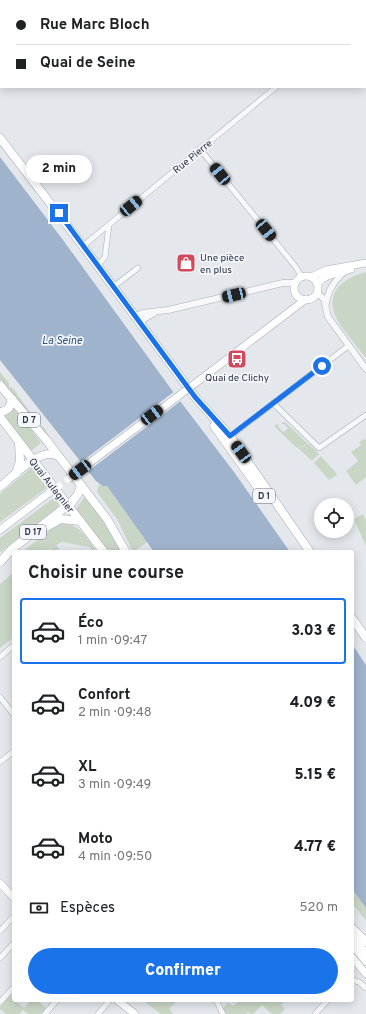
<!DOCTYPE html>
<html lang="fr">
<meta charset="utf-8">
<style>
body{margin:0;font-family:Overpass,sans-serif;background:#f6f6f6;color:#202124;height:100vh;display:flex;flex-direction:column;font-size:15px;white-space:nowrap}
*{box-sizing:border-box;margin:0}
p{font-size:13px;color:#757577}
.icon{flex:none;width:22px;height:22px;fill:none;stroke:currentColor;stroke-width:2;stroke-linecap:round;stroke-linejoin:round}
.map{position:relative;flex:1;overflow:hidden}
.panel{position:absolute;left:12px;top:550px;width:342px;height:452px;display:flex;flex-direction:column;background:#fff;border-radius:4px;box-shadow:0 2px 10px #0003}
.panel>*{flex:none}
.hud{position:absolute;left:0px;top:0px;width:366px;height:88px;box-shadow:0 2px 10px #0003;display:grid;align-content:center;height:88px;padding:0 16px;background:#fff}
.controls{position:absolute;left:314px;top:498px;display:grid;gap:8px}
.controls a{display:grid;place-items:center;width:40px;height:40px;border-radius:50%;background:#fff;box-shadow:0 2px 10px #0003;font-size:20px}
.end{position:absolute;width:18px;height:18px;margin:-9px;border:5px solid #1a73e8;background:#fff;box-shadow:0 0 0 2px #fff}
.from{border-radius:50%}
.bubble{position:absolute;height:28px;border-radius:14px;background:#fff;box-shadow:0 2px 10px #0003;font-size:13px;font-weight:800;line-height:28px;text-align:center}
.car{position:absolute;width:12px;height:24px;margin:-12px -6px;border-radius:5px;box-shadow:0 0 3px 1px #0007;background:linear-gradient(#222 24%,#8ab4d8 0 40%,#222 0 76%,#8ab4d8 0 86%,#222 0)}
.hud b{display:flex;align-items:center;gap:14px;height:38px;font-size:15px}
.hud b+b{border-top:1px solid #e0e0e0}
.hud i{width:10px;height:10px;background:#202124}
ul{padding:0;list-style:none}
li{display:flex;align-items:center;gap:12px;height:66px;margin:0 8px 6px;padding:0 8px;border:2px solid transparent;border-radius:4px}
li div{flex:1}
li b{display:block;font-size:15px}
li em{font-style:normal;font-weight:800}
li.active{border-color:#1a73e8}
li>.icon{width:36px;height:36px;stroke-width:1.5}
h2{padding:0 16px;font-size:18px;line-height:48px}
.pay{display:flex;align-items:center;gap:10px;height:44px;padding:0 16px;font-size:15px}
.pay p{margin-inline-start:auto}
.button{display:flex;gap:8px;margin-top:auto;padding:8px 16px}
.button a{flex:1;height:46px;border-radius:24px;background:#1a73e8;color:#fff;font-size:16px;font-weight:800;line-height:46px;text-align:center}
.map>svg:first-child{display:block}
</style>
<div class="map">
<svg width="366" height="1014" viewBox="0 0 366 1014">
<rect width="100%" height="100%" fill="#e4e7ec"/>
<g fill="#c9d6c5">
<path d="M366 272V358C357 346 338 326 334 312 327 289 347 277 366 272Z"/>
<polygon points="0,372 9,383 9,387 13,388 37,422 45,429 48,435 47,437 0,380"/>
<polygon points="14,406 41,443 31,451 3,415"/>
<polygon points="285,422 308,444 297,448 274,426 278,424 279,426 278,427 284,432 288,428 284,424 282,424 281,423"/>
<polygon points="363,439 366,440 366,477 356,485 346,471 358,461 351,452 361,445 360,442"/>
<polygon points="309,444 319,454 312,461 298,448"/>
<polygon points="321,456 336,473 337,475 329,480 314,463"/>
<polygon points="31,468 33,469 48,487 0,522 0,494"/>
<polygon points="99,484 103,486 107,486 147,542 133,552 117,519 97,492"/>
<polygon points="85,496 100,514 123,552 108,552 76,509"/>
<polygon points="55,497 59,504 58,507 1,552 0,551 0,538"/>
<polygon points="363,514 366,520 366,546 354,519"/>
<path d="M60 524C79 522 87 538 97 552H93L89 547 62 542 56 545 61 552H47L54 546 44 552H22L54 527Z"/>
<polygon points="14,572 14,637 0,648 0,584"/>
<polygon points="352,889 366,908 366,921 352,903"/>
<polygon points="10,995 14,1000 24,1008 31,1000 37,1000 46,1008 41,1014 28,1014 23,1010 19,1014 6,1014 0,1009 0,1007"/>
<polygon points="142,1000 178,1000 169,1009 173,1014 161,1014"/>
<polygon points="240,1000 286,1000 281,1005 285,1009 280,1014 272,1014 262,1005 253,1014 250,1014 248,1012 246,1014 226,1014 223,1008 228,1003 233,1006"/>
</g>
<g fill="#9fb4cc">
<polygon points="0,157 63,240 174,393 234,472 290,552 154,552 107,486 103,486 96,481 0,360"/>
<polygon points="352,644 366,665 366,908 352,889"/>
</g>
<polygon fill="#e4e7ec" points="175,391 182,400 87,472 80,463"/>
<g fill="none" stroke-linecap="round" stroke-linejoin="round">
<g stroke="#a9aeb7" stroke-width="6">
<g id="minor">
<polyline points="363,1 364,0"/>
<polyline points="200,149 295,266 302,277"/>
<polyline points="83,246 276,87"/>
<polyline points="97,266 105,257 109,225"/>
<polyline points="113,287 138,268"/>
<polyline points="273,403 319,448 366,415"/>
<polyline points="228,438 348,346"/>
<polyline points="0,657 14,645"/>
<polyline points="0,697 14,715"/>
<polyline points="0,762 14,751"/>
<polyline points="0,931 14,916"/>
<polyline points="0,958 14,943"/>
<polyline points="352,980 359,982 366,988"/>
<polyline points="216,1000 223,1014"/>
<polyline points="0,1002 14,987"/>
<polyline points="45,1014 57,1000"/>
<polyline points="98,1014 110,1000"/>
<polyline points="315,1014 328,1000"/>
</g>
</g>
<g stroke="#a9aeb7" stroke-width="7">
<g id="tertiary">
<polyline points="317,293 324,299 328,317 366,369"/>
<path d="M326 303C329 288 334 282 345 271"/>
<polyline points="136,317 142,313 168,310 283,283 296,283"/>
<polyline points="139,322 154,313"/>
</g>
</g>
<g stroke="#a9aeb7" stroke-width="8">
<g id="secondary">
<circle cx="306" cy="288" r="12"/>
<polyline points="311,277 326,270 366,263"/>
<path d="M317 284C325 274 339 273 351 269"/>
<polyline points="201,379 306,299"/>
<polyline points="0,530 50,492"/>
<polyline points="0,883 14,898"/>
<polyline points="352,936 366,953"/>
<polyline points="352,957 366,974"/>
<polyline points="117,1000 135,1014"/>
</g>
</g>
<g stroke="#a3abb8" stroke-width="9">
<g id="primary">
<polyline points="0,138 83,246 195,397 230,436 310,552"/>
<polyline points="0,385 47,441 107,519 126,552"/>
<polyline points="0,412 4,411 9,408 12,399"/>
<polyline points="0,417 104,552"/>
<polyline points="214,426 264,496"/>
<polyline points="16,474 20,461 19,443"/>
<path d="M0 487C12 477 41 446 58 456"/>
<polyline points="48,526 61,519 80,521"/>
<polyline points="0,562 12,549 72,502 78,494 81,486"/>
<polyline points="352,618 366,638"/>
<polyline points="352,928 366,942"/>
<polyline points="352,944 366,961"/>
</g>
</g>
<use href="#minor" stroke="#f7f8fa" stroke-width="5"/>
<use href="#tertiary" stroke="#f7f8fa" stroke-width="6"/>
<use href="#secondary" stroke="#fff" stroke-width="7"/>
<use href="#primary" stroke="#fff" stroke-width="8"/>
<g stroke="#7d8696" stroke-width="3">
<g id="rail">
<polyline points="58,1 60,0"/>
<polyline points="0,37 1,36"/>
</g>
</g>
<use href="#rail" stroke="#f4f6f9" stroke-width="1.5" stroke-dasharray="4.5" stroke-linecap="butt"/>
<g stroke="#a9aeb7" stroke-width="8" stroke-linecap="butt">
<g id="secondary-bridge">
<polyline points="68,479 201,379"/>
<polyline points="50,492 59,486"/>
</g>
</g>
<use href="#secondary-bridge" stroke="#fff" stroke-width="7"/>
</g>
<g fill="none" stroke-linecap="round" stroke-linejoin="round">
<polyline stroke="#1a73e8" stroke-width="5" points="59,213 195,397 230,436 322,366"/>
</g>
<defs>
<g id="shop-square" transform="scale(1)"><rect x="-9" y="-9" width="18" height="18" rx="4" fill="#d1495b" stroke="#f4f6f9"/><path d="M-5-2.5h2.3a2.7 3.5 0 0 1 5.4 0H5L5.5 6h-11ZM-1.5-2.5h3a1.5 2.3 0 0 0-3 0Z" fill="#fff"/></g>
<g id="bus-square" transform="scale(1)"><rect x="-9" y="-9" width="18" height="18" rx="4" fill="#d1495b" stroke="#f4f6f9"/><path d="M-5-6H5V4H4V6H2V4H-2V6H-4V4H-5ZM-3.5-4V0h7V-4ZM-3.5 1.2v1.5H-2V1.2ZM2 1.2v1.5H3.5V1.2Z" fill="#fff"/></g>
</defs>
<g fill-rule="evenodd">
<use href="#shop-square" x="186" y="263"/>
<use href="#bus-square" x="237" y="359"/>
</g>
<g text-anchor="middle" stroke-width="3.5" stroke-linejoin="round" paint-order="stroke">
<g fill="#f4f6f9" stroke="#676e7b" stroke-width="1">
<rect x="18" y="413" width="22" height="14" rx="3"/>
<rect x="253" y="489" width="22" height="14" rx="3"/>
<rect x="20" y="525" width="26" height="14" rx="3"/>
</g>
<g font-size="9" font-weight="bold" fill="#2b3445">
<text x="29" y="423">D 7</text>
<text x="264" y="499">D 1</text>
<text x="33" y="535">D 17</text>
</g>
<g font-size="10" fill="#2b3445" stroke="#f4f6f9">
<text transform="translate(192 156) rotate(-39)" y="4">Rue Pierre</text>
<text transform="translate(52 485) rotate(52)" y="4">Quai Aulagnier</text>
</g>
<g font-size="10" fill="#2b3445" stroke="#f4f6f9" text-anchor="start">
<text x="200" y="261">Une pièce<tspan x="200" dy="12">en plus</tspan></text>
<text x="237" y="381" text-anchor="middle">Quai de Clichy</text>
</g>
<g font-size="11" font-style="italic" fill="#34527a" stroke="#f4f6f9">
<text x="62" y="344">La Seine</text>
</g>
</g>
</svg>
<div class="controls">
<a><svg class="icon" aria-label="locate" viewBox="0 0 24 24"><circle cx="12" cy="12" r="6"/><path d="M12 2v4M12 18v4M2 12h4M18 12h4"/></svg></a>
</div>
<i class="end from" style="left:322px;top:366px"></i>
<i class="end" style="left:59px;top:213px"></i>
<div class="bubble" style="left:26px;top:155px;width:66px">2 min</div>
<i class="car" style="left:220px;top:174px;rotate:321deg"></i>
<i class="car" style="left:131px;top:206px;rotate:51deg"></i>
<i class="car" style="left:266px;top:230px;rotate:141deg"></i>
<i class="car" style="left:234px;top:295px;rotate:257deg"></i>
<i class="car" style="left:152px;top:415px;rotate:53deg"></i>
<i class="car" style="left:241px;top:452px;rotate:324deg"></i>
<i class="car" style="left:80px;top:470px;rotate:233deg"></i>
<div class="hud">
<b><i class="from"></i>Rue Marc Bloch</b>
<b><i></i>Quai de Seine</b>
</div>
<section class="panel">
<h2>Choisir une course</h2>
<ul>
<li class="active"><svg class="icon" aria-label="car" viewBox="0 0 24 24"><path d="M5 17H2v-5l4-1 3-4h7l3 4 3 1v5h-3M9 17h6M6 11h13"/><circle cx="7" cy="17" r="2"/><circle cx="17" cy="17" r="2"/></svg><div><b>Éco</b><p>1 min · 09:47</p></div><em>3.03 €</em></li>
<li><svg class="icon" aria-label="car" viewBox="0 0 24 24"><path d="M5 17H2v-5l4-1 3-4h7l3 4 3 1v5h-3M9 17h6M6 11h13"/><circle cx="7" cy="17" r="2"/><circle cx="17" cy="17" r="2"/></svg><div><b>Confort</b><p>2 min · 09:48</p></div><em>4.09 €</em></li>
<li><svg class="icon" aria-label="car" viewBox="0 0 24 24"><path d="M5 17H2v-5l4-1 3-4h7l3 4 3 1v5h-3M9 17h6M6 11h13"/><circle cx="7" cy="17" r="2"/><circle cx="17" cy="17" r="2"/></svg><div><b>XL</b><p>3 min · 09:49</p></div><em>5.15 €</em></li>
<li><svg class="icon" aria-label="car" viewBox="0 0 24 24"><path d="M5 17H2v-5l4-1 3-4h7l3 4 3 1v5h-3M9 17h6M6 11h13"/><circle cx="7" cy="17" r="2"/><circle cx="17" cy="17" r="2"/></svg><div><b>Moto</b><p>4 min · 09:50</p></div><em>4.77 €</em></li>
</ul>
<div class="pay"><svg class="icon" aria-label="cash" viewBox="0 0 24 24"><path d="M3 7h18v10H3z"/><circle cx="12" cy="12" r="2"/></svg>Espèces<p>520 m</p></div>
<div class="button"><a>Confirmer</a></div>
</section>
</div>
